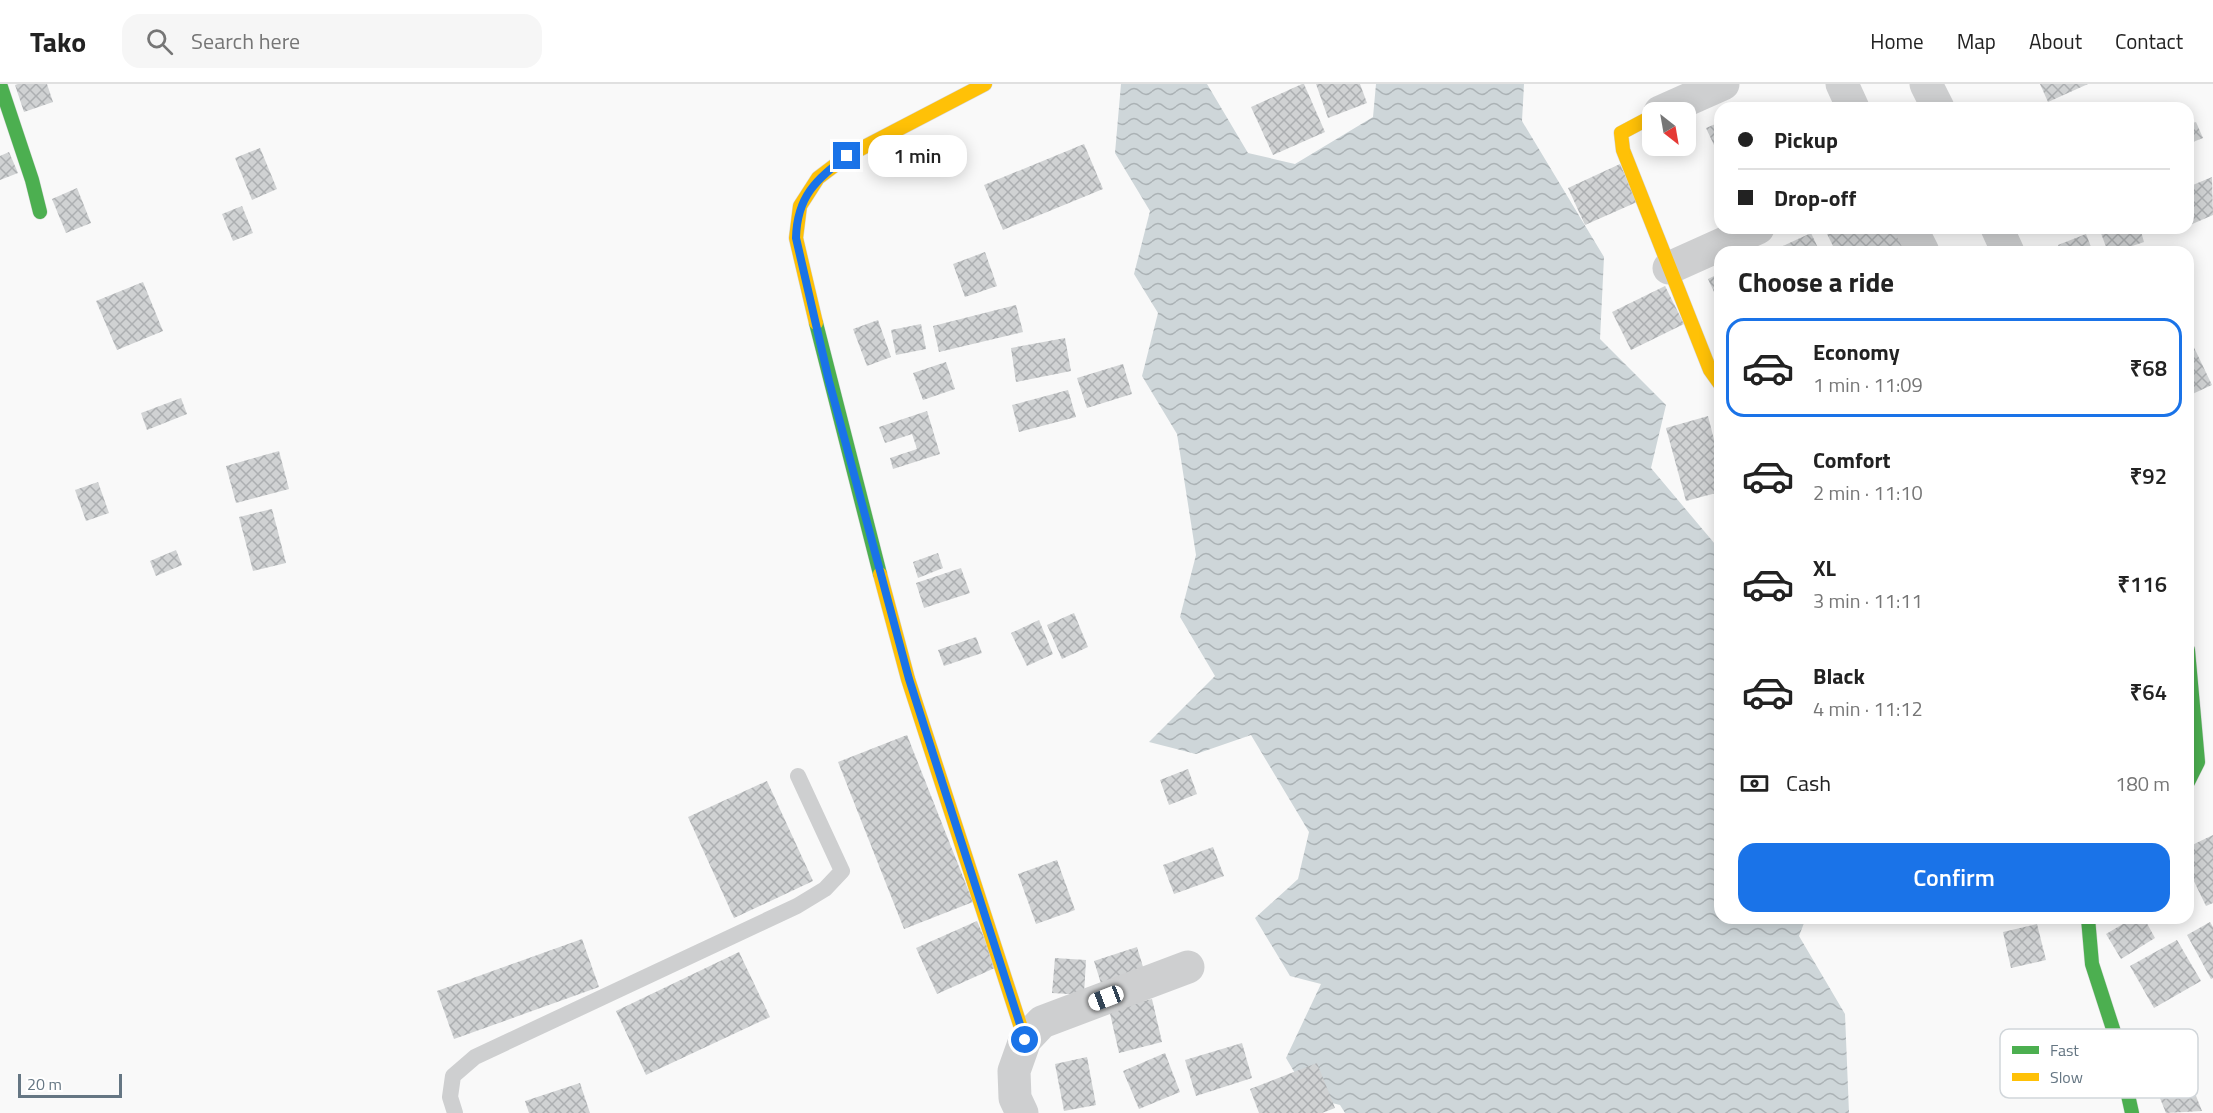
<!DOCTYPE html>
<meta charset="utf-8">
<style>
body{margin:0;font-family:"Titillium Web",sans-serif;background:#f6f6f6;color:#222;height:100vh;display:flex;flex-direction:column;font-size:22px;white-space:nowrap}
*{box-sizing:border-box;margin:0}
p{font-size:20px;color:#767676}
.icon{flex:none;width:33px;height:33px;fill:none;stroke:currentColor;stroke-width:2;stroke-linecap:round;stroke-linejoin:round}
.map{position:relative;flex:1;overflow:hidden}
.sheet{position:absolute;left:1714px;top:162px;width:480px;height:678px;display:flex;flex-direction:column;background:#fff;border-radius:18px;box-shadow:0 3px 15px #0003}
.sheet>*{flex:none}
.top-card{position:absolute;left:1714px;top:18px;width:480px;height:132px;border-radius:18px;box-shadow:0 3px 15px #0003;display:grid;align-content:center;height:132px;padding:0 24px;background:#fff}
.needle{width:39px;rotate:149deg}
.tools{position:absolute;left:1642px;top:18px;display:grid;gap:12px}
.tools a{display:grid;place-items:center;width:54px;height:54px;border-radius:12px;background:#fff;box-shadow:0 3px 15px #0003;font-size:30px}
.scale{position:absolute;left:18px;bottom:15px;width:104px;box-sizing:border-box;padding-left:6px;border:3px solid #657683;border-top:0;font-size:16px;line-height:21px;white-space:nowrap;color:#657683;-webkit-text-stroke:4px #fff;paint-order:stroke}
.end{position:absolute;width:27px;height:27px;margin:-14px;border:8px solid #1a73e8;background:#fff;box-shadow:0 0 0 3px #fff}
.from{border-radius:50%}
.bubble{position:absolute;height:42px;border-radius:18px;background:#fff;box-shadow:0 3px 15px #0003;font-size:20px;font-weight:600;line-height:42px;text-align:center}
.car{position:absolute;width:18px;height:36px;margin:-18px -9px;border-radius:8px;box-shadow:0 0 4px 2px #0007;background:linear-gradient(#fff 24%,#345 0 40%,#fff 0 76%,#345 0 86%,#fff 0)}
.top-card b{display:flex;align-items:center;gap:21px;height:57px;font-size:22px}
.top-card b+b{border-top:2px solid #e0e0e0}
.top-card i{width:15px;height:15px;background:#222}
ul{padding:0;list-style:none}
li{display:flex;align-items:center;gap:18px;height:99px;margin:0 12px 9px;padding:0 12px;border:3px solid transparent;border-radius:18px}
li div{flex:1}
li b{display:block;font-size:22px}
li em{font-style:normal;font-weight:600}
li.active{border-color:#1a73e8}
li>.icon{width:54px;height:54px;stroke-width:1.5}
h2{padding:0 24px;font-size:27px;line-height:72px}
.pay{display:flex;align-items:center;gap:15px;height:66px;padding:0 24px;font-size:22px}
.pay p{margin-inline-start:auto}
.action{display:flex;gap:12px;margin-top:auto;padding:12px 24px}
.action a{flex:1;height:69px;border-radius:18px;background:#1a73e8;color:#fff;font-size:24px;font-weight:600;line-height:69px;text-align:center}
header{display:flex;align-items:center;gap:36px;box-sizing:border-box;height:84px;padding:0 30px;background:#fff;border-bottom:2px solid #e0e0e0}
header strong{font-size:28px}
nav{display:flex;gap:33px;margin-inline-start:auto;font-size:21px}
.search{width:420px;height:54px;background:#f6f6f6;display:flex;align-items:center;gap:15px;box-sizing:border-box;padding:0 21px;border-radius:18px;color:#767676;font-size:22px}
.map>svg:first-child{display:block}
</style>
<header>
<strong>Tako</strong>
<div class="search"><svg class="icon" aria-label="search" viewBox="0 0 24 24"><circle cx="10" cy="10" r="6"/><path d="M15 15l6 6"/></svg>Search here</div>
<nav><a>Home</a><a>Map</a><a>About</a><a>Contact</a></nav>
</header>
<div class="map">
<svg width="2213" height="1029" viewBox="0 0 2213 1029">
<defs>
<pattern id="water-waves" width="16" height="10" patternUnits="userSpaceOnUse" patternTransform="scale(1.5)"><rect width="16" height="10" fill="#ced6d9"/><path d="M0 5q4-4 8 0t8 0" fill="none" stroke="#abb2b5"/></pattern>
<pattern id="building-cross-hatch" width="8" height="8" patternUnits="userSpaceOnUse" patternTransform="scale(1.5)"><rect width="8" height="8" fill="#d0d2d3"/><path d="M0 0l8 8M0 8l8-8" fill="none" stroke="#acafb1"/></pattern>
</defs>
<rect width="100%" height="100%" fill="#f9f9f9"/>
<polygon fill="url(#water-waves)" points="1121,0 1207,0 1248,69 1295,80 1373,33 1376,0 1524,0 1522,37 1604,173 1600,255 1666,321 1651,384 1720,466 1720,834 1806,834 1799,852 1845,930 1849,1029 1345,1029 1340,1021 1309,1013 1286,974 1321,900 1290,892 1255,834 1298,795 1309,748 1251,651 1196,670 1149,658 1215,592 1180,533 1196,471 1177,350 1142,292 1158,229 1134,190 1150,127 1115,69"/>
<g fill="url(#building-cross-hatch)">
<polygon points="18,0 47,0 53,18 24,28 15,1"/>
<polygon points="1302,0 1304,0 1325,48 1273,71 1251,23"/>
<polygon points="1316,0 1360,0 1367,19 1328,34"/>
<polygon points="2040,0 2088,0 2048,18"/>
<polygon points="1720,38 1720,74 1706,44"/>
<polygon points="2196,38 2203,54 2188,60 2188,41"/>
<polygon points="1084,60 1103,105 1003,146 984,101"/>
<polygon points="260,64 277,105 252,116 235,74"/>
<polygon points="9,68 18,89 0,96 0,72"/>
<polygon points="1620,80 1637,118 1585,141 1568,104"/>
<polygon points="2212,93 2213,131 2190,141 2188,103"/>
<polygon points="77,104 91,139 66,149 52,115"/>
<polygon points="242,122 253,149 233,157 222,130"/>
<polygon points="1824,144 1899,144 1907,161 1891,168 1836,168"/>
<polygon points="2099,144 2140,144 2144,158 2115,168 2108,168"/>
<polygon points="1811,149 1820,168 1770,168"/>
<polygon points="2086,150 2093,168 2061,168 2058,161"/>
<polygon points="985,168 997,202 965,213 953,180"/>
<polygon points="1720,189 1720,221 1708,195"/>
<polygon points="143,198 163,247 117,266 96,217"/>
<polygon points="1665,202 1684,240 1631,266 1612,228"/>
<polygon points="1016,221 1023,248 939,268 933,242"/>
<polygon points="878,236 891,273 867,282 853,245"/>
<polygon points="921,240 926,265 896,271 891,246"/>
<polygon points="2188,251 2212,301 2188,312"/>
<polygon points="1065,254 1071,287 1016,298 1011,264"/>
<polygon points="946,278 955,305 923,316 913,289"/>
<polygon points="1123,280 1132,310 1087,324 1077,294"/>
<polygon points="1068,306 1076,333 1019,348 1012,321"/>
<polygon points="181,314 187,330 147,346 141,329"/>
<polygon points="927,327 940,370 893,385 890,374 917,365 912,350 885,359 879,343"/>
<polygon points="1708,332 1720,379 1720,408 1686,417 1666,344"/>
<polygon points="279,367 289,405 236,419 226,382"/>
<polygon points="98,398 109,429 86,437 75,406"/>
<polygon points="272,425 286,479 253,487 239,433"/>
<polygon points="176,466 182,481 156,492 150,477"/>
<polygon points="938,469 943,484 918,494 913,478"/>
<polygon points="961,484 970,509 924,524 916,499"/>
<polygon points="1074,529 1088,563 1062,575 1047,541"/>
<polygon points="1039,536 1053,570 1027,582 1011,549"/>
<polygon points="976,553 982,569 944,582 938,566"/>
<polygon points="907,651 973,818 904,845 838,678"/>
<polygon points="1188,685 1197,710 1169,721 1160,696"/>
<polygon points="767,697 813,797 734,834 688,733"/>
<polygon points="2213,751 2213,819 2206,822 2188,785 2188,763"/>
<polygon points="1213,763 1224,792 1174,810 1163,781"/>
<polygon points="1057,776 1075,826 1036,840 1018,790"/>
<polygon points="2133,834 2144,834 2155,854 2121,875 2106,850"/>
<polygon points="977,837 997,883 937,910 916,864"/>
<polygon points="2210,838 2213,843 2213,894 2211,895 2187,851"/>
<polygon points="2037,840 2046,876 2011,884 2003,848"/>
<polygon points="582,855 599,903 454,955 437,907"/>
<polygon points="2177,856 2201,897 2154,924 2130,882"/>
<polygon points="1137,863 1147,896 1104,909 1094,877"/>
<polygon points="739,868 770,933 646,991 616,927"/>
<polygon points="1055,874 1086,876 1084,911 1052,909"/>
<polygon points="1152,915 1162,958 1119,969 1109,925"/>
<polygon points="1242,959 1252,994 1196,1012 1185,976"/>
<polygon points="1165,969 1180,1008 1139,1025 1123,987"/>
<polygon points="1087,973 1096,1021 1064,1027 1055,980"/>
<polygon points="1317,979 1335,1024 1322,1029 1259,1029 1250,1005"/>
<polygon points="2189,994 2202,1027 2166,1029 2157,1007"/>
<polygon points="580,999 590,1029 529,1029 525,1017"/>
</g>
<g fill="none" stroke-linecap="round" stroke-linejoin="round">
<g stroke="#d5d6d7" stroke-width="15">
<g id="fast">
<polyline points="0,0 32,96 40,128"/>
<polyline points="816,239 880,490"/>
<polyline points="2188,566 2198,678 2188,698"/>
<polyline points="2088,834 2092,880 2114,948 2132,1029"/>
</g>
</g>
<g stroke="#d5d6d7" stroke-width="15">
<g id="slow">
<polyline points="1653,32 1621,49 1623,66 1710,286 1720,300"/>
<polyline points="816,239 796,154 800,122 818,94 847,72 985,0"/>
<polyline points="880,490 908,595 1025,956"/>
</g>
</g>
<polyline stroke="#cecfd0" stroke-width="16" points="455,1029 450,1013 453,992 475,973 797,822 825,805 842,787 798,692"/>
<g stroke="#cecfd0" stroke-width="33">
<polyline points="1842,0 1853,24"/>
<polyline points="1926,0 1938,24"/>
<polyline points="1660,28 1723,0"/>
<polyline points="1911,144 1923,168"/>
<polyline points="1997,144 2008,168"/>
<polyline points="1669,184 1758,144"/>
<polyline points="1022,1029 1015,1014 1014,987 1025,956 1042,938 1188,883"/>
</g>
<use href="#fast" stroke="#4caf50" stroke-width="14"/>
<use href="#slow" stroke="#ffc107" stroke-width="14"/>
</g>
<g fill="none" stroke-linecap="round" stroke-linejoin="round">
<path stroke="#1a73e8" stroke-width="8" d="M847 72C816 96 797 112 796 154L829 297 909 595 1025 956"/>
</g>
<rect x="2000" y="945" width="198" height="69" rx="9" fill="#fff" stroke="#d1d6da" stroke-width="1.5"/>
<rect x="2012" y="962" width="27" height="8" fill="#4caf50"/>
<rect x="2012" y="989" width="27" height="8" fill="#ffc107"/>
<g font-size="16" fill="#657683">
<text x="2050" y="972">Fast</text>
<text x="2050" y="999">Slow</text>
</g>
</svg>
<div class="tools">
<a><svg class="needle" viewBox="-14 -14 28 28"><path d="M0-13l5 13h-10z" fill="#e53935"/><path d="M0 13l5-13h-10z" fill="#767676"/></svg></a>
</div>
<div class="scale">20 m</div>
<i class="end from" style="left:1025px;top:956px"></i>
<i class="end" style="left:847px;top:72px"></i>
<div class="bubble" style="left:868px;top:51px;width:99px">1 min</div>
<i class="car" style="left:1106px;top:914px;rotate:249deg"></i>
<div class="top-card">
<b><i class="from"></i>Pickup</b>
<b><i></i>Drop-off</b>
</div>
<section class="sheet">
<h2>Choose a ride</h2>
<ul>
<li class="active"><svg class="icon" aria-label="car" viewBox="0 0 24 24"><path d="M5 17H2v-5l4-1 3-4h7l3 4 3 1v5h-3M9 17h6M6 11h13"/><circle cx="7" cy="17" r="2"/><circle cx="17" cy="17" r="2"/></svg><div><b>Economy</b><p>1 min · 11:09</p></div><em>₹68</em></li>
<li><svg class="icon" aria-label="car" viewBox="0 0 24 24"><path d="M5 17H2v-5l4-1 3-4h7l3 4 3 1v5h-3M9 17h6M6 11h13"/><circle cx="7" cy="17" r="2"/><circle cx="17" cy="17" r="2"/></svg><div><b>Comfort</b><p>2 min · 11:10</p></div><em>₹92</em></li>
<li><svg class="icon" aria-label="car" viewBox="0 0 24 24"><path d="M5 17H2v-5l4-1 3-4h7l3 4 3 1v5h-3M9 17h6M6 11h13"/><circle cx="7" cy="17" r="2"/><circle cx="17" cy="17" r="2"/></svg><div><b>XL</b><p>3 min · 11:11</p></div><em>₹116</em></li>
<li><svg class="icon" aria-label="car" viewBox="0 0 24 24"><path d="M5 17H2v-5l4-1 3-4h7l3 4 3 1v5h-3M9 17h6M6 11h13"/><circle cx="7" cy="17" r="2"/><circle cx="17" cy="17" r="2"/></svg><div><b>Black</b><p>4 min · 11:12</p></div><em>₹64</em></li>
</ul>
<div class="pay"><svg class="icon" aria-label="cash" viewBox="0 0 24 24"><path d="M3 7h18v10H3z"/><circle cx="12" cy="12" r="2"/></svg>Cash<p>180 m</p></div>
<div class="action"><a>Confirm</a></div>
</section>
</div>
